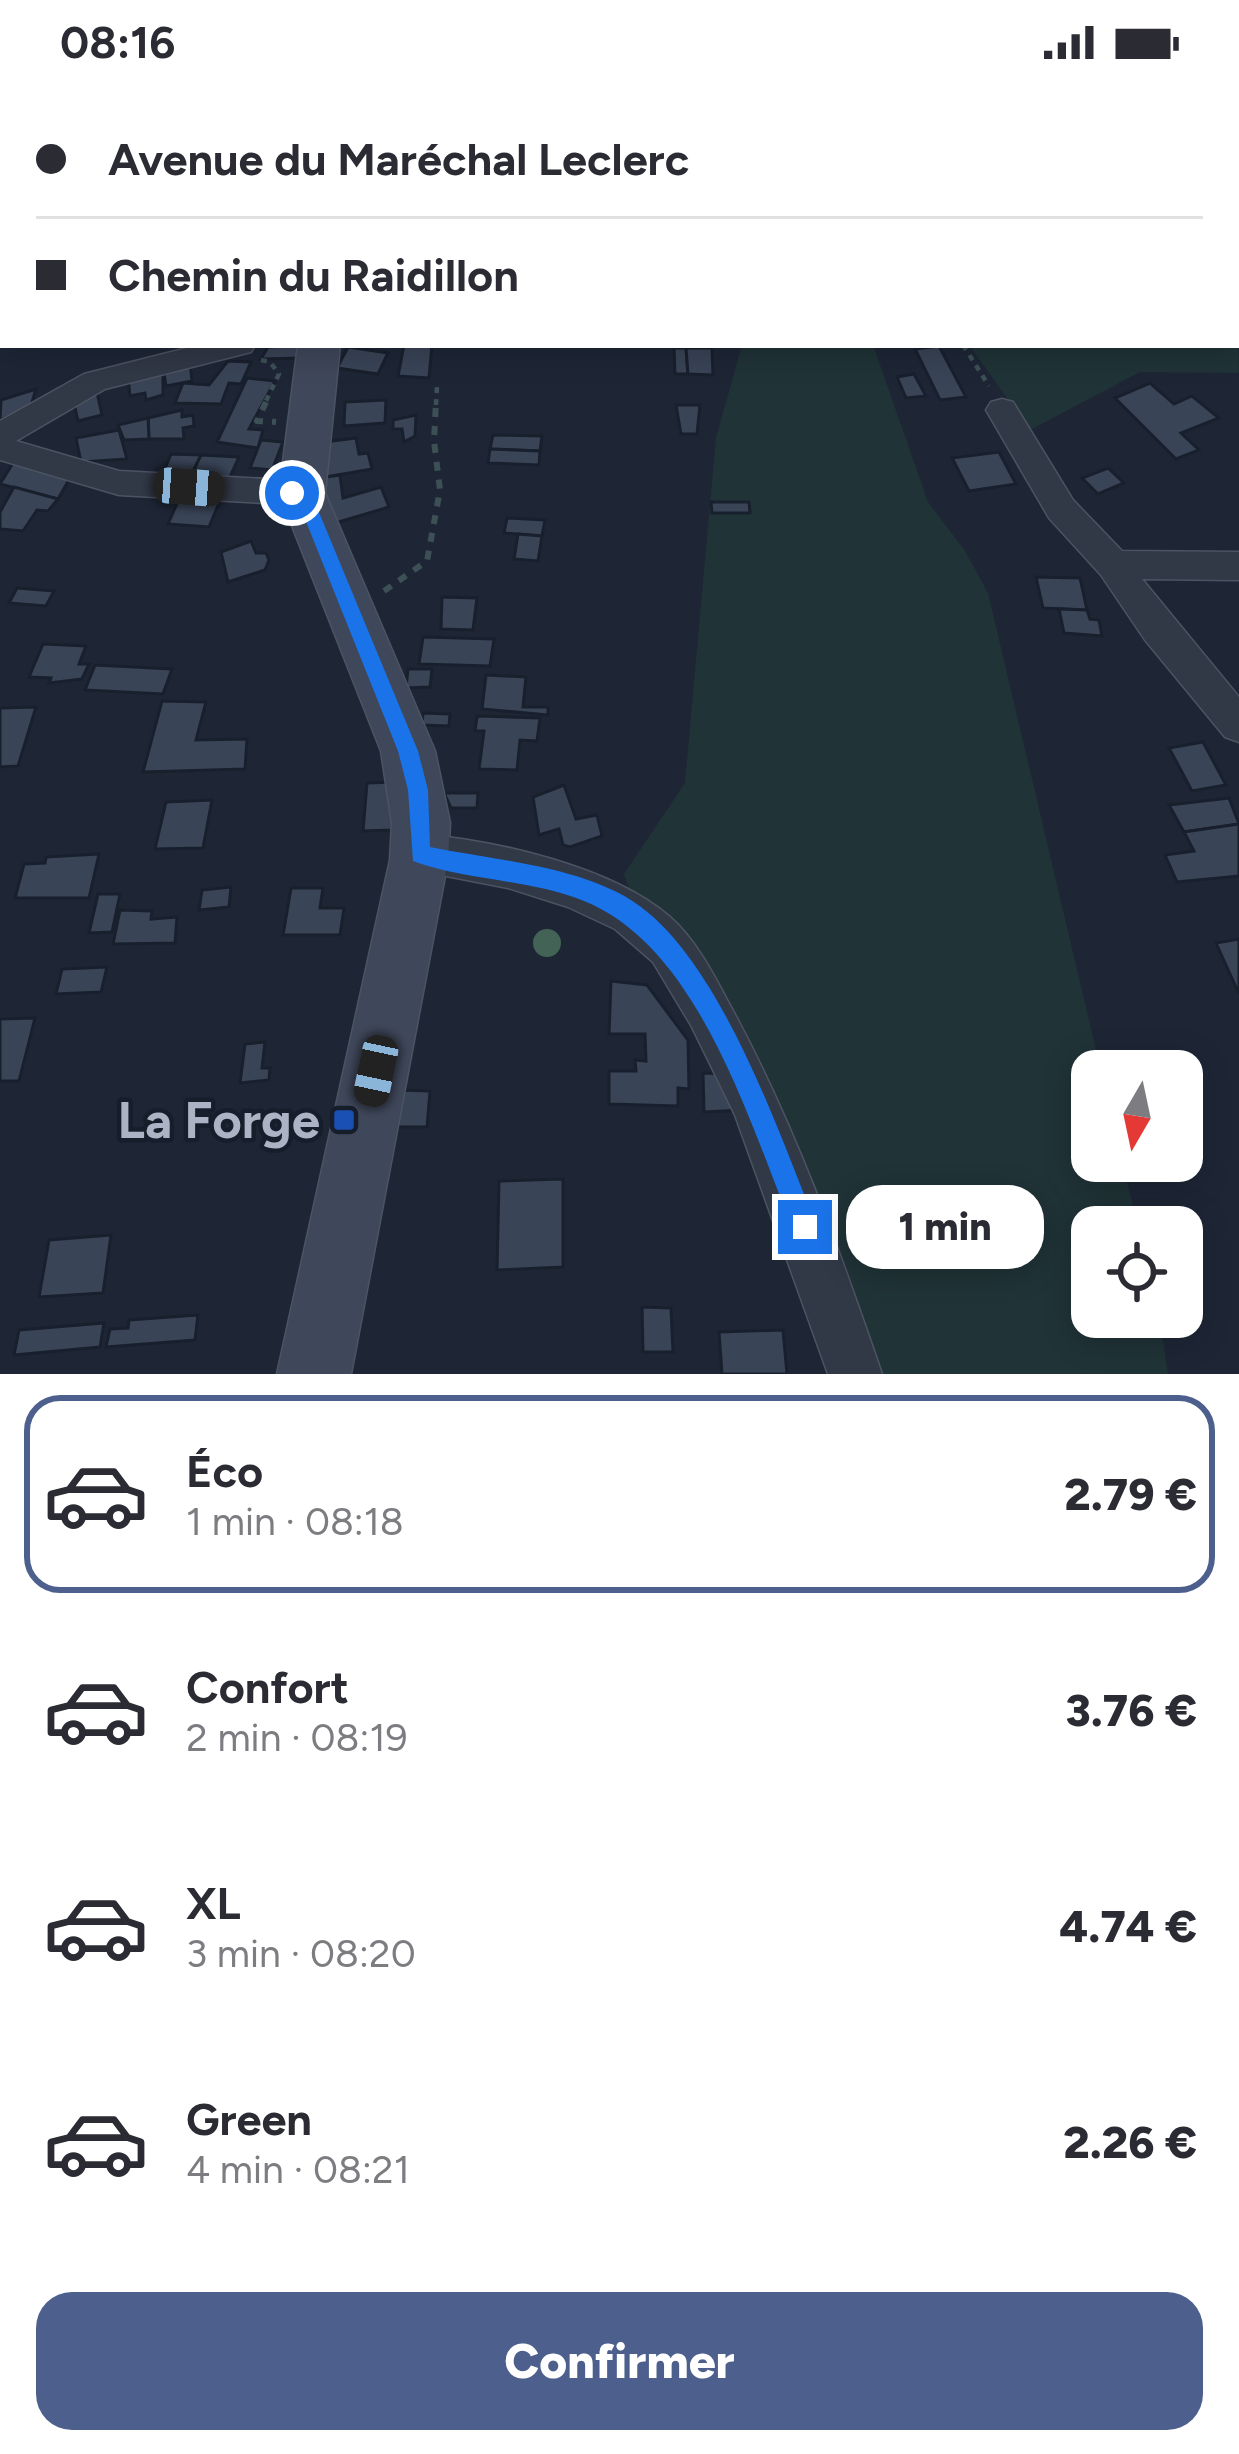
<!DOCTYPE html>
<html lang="fr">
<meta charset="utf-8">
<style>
body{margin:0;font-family:Figtree,sans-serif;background:#f7f7f7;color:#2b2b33;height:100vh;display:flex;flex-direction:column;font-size:45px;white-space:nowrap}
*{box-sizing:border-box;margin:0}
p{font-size:39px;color:#7c7c81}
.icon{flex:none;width:66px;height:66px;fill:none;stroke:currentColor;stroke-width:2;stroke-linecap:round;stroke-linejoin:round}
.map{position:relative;height:1290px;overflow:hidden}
.sheet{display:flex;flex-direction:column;background:#fff;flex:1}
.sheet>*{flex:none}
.banner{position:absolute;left:0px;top:0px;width:1239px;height:264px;box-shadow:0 6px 30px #0003;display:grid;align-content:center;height:264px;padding:0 36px;background:#fff}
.needle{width:78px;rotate:189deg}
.controls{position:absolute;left:1071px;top:966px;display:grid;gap:24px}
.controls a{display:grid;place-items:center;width:132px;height:132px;border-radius:24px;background:#fff;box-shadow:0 6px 30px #0003;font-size:60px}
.end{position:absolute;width:54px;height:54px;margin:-27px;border:15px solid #1a73e8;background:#fff;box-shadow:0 0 0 6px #fff}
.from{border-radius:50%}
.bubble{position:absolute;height:84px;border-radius:36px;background:#fff;box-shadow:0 6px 30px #0003;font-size:39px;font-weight:800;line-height:84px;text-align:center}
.car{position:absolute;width:36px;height:72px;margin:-36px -18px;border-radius:15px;box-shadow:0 0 9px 3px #0007;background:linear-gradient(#222 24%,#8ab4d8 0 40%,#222 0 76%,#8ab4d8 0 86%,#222 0)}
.banner b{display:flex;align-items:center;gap:42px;height:114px;font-size:45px}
.banner b+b{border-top:3px solid #e1e1e2}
.banner i{width:30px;height:30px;background:#2b2b33}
ul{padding:21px 0 0;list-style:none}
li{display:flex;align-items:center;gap:36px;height:198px;margin:0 24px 18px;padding:0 12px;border:6px solid transparent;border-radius:36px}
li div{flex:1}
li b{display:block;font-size:45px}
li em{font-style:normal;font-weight:800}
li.selected{border-color:#4d608d}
li>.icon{width:108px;height:108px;stroke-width:1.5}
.action{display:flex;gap:24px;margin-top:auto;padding:24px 36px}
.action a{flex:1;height:138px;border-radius:36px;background:#4d608d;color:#fff;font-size:48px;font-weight:800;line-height:138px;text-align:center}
.status{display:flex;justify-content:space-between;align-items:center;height:84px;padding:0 60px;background:#fff;direction:ltr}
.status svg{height:33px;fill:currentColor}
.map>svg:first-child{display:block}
</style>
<div class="status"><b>08:16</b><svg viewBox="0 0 49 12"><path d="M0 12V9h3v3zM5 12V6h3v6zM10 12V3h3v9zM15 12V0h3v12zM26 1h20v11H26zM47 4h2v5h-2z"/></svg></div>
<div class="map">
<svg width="1239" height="1290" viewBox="0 0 1239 1290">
<rect width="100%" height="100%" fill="#1e2636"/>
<g fill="#203337">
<polygon points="623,0 1114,0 1115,3 625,3"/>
<polygon points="1236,169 1239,289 1140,288 1030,346 969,261 1236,261"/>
<polygon points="742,261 873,261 928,418 965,467 988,509 1101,987 1092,987 1092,1077 1122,1077 1138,1143 1092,1143 1092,1233 1159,1233 1168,1290 870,1290 799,1083 728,913 644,849 624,790 685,699 716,354"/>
</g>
<g fill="#394457" stroke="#19202d" stroke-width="3">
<polygon points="308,261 306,274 261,275 268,263"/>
<polygon points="404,261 432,261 429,294 398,292"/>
<polygon points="939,262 966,313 940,316 915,265"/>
<polygon points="348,263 388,269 378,290 337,284"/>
<polygon points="674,264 686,264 688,290 675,290"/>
<polygon points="686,264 712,264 713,291 688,290"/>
<polygon points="228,277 251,278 241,300 229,299 221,320 175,319 183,299 209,301"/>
<polygon points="190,279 192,297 166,302 163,284"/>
<polygon points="163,284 163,311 146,316 145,309 130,312 128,293"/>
<polygon points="914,290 926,312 906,314 897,293"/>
<polygon points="247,294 275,297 249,345 263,346 258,364 217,358"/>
<polygon points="1150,299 1174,320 1192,312 1219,334 1181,349 1199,366 1176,375 1115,314"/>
<polygon points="96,304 102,331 78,337 73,315"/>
<polygon points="36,305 30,325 0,336 1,316"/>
<polygon points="386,316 385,339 344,342 345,318"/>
<polygon points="676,321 700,321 697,350 681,350"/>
<polygon points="182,326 182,333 193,331 194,342 183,344 184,355 149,355 148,334"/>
<polygon points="416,331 415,352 404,358 402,345 393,345 393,336"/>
<polygon points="148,334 149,355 124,356 118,341"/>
<polygon points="119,346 127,375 81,378 76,354"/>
<polygon points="493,351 542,352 540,367 490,365"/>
<polygon points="356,354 359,370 368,369 372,385 320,394 324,358"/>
<polygon points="261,356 283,358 272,386 250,384"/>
<polygon points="490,365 540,367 539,381 488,379"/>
<polygon points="999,368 1016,400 969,407 952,374"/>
<polygon points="171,370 201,371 190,394 162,392"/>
<polygon points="201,371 239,373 228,397 190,394"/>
<polygon points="13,379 70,394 58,415 0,400"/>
<polygon points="1108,384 1124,399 1098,410 1082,394"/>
<polygon points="340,391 343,414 381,403 389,423 332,440 320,394"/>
<polygon points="14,403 58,415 48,427 37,426 23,447 0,445 0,428"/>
<polygon points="179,415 219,419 209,443 168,440"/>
<polygon points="711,418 749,418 750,429 712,429"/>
<polygon points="507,434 545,436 542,452 504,449"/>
<polygon points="518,450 542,452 538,477 514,475"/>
<polygon points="251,457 256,469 266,469 269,476 265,486 228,498 221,468"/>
<polygon points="1036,493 1080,494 1087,526 1043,524"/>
<polygon points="17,504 54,507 46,522 9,519"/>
<polygon points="442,513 477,514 473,546 441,545"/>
<polygon points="1059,525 1087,526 1090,535 1099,536 1102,552 1064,549"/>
<polygon points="423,553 494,555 490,582 419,580"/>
<polygon points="43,560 86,562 79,580 89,580 82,595 49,599 51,594 29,593"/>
<polygon points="95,581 172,585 163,610 85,606"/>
<polygon points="408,585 432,585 430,603 406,604"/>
<polygon points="486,591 526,593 523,623 548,623 548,631 482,625"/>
<polygon points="162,617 206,618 196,656 247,655 245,685 143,688"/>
<polygon points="36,623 18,682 0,683 0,624"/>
<polygon points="423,629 450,630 449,642 422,641"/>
<polygon points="477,632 540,634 537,657 520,656 517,686 479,685 484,647 475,647"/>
<polygon points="1203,658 1226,701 1192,707 1169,664"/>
<polygon points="395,698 392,746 363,747 367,699"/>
<polygon points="564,701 576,735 597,731 602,752 570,763 563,761 559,745 539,751 533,713"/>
<polygon points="444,709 478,709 477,724 451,724"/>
<polygon points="1229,714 1239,740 1184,748 1169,721"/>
<polygon points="212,716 203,764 155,765 166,718"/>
<polygon points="1239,740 1239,792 1177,798 1165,771 1194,767 1184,748"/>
<polygon points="99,770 89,814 15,814 24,780 45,779 46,773"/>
<polygon points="231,803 229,823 199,826 202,806"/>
<polygon points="291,804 323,804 320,824 344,824 340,851 283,851"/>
<polygon points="98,810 120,810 112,848 89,849"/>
<polygon points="120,826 152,827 151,835 177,833 175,859 113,860"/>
<polygon points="1239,855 1239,910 1216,859"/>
<polygon points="107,883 101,908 56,910 62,885"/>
<polygon points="611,897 647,901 688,956 689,1005 678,1004 678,1022 609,1020 609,987 636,987 635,976 646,977 645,950 609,950"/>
<polygon points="35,934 19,997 0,997 0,935"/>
<polygon points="265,958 262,984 270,984 269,996 240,999 245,960"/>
<polygon points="703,989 731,990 744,1026 704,1028"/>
<polygon points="396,1006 430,1007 427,1043 389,1043"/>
<polygon points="563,1095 563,1183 497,1186 499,1097"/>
<polygon points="111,1151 103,1209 39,1213 49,1156"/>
<polygon points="642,1223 671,1224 673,1268 643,1268"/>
<polygon points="198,1231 195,1256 106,1263 110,1245 128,1244 129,1236"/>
<polygon points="104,1239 100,1263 14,1271 19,1246"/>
<polygon points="783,1246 787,1290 722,1290 719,1248"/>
</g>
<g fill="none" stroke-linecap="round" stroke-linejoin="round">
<g stroke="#4c5362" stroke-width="3">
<g id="street">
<polygon points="159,0 183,0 157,3"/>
<polygon points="3,154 3,173 0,174 0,155"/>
<polygon points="199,261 255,261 251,268 105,305 16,357 119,387 302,397 314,400 319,409 314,418 302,421 119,411 0,376 0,337 84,290"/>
<polygon points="1002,315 1013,318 1073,416 1122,467 1239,468 1239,496 1142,495 1239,613 1239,658 1225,653 1145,556 1101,491 1049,434 986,326 991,318"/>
<path d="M420 750C497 757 611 782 670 833 697 857 715 893 732 925 795 1041 839 1165 882 1290H828L735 1031 692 943 653 878 615 845 568 823 508 804 405 784 399 770 405 756Z"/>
</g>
</g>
<g stroke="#4c5362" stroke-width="3">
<g id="secondary">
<polygon points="365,0 399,0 364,3"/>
<polygon points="298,261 340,261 325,409 435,667 450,739 448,776 351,1290 277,1290 390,776 392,739 381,667 279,409"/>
</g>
</g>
<g stroke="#3d5055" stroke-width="4.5" stroke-dasharray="6 6" stroke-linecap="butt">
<polyline points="963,261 989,302"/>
<polyline points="261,276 270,278 279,290 264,321"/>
<polyline points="436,321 437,302"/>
</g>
<g stroke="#3d5055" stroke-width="6" stroke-dasharray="9 9" stroke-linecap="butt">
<polyline points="266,318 257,337 276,338"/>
<polyline points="384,507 427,477 440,406 434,357 436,318"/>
</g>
<use href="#street" fill="#313846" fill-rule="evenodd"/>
<use href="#secondary" fill="#3f475a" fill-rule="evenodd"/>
</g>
<circle fill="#436356" cx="547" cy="859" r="14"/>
<path fill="#1a73e8" d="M302 403 311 409 418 667 428 706 430 763C494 776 569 781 626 813 717 865 778 1047 817 1143L814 1152 805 1155 796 1152C750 1043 701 864 584 817 530 795 467 797 413 777L408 706 398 667 297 415 284 409Z"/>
<rect fill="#1a4fb4" stroke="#171e2b" stroke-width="4.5" x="332" y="1024" width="24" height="24" rx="6"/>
<g text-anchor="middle" stroke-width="9" stroke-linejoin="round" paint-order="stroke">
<g font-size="51" font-weight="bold" fill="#abb3c4" stroke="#171e2b" text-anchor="end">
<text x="320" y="1054">La Forge</text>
</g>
</g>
</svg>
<div class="controls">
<a><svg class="needle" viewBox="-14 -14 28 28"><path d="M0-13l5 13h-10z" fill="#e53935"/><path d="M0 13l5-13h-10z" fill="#7c7c81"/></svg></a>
<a><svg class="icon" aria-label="locate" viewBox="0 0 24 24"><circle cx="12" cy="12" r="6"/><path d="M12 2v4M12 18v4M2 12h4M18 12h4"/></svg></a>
</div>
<i class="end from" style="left:292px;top:409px"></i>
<i class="end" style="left:805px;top:1143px"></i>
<div class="bubble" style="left:846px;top:1101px;width:198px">1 min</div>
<i class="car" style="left:189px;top:403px;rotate:94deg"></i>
<i class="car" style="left:376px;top:987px;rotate:192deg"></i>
<div class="banner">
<b><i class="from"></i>Avenue du Maréchal Leclerc</b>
<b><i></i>Chemin du Raidillon</b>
</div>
</div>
<section class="sheet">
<ul>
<li class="selected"><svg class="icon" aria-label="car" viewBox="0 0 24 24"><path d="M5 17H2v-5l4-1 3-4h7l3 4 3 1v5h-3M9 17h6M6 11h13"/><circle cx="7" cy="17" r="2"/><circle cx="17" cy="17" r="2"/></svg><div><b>Éco</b><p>1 min · 08:18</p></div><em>2.79 €</em></li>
<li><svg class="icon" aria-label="car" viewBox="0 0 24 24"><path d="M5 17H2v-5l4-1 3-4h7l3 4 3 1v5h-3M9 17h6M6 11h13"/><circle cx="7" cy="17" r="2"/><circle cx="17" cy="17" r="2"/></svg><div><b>Confort</b><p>2 min · 08:19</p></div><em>3.76 €</em></li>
<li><svg class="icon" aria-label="car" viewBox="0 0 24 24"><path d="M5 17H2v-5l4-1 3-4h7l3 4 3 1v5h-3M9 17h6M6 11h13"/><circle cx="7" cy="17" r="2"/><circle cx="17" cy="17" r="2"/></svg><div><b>XL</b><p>3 min · 08:20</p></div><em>4.74 €</em></li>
<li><svg class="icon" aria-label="car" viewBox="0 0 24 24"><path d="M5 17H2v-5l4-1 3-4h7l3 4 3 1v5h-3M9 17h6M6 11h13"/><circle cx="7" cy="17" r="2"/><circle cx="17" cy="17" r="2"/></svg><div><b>Green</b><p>4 min · 08:21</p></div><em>2.26 €</em></li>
</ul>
<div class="action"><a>Confirmer</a></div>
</section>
